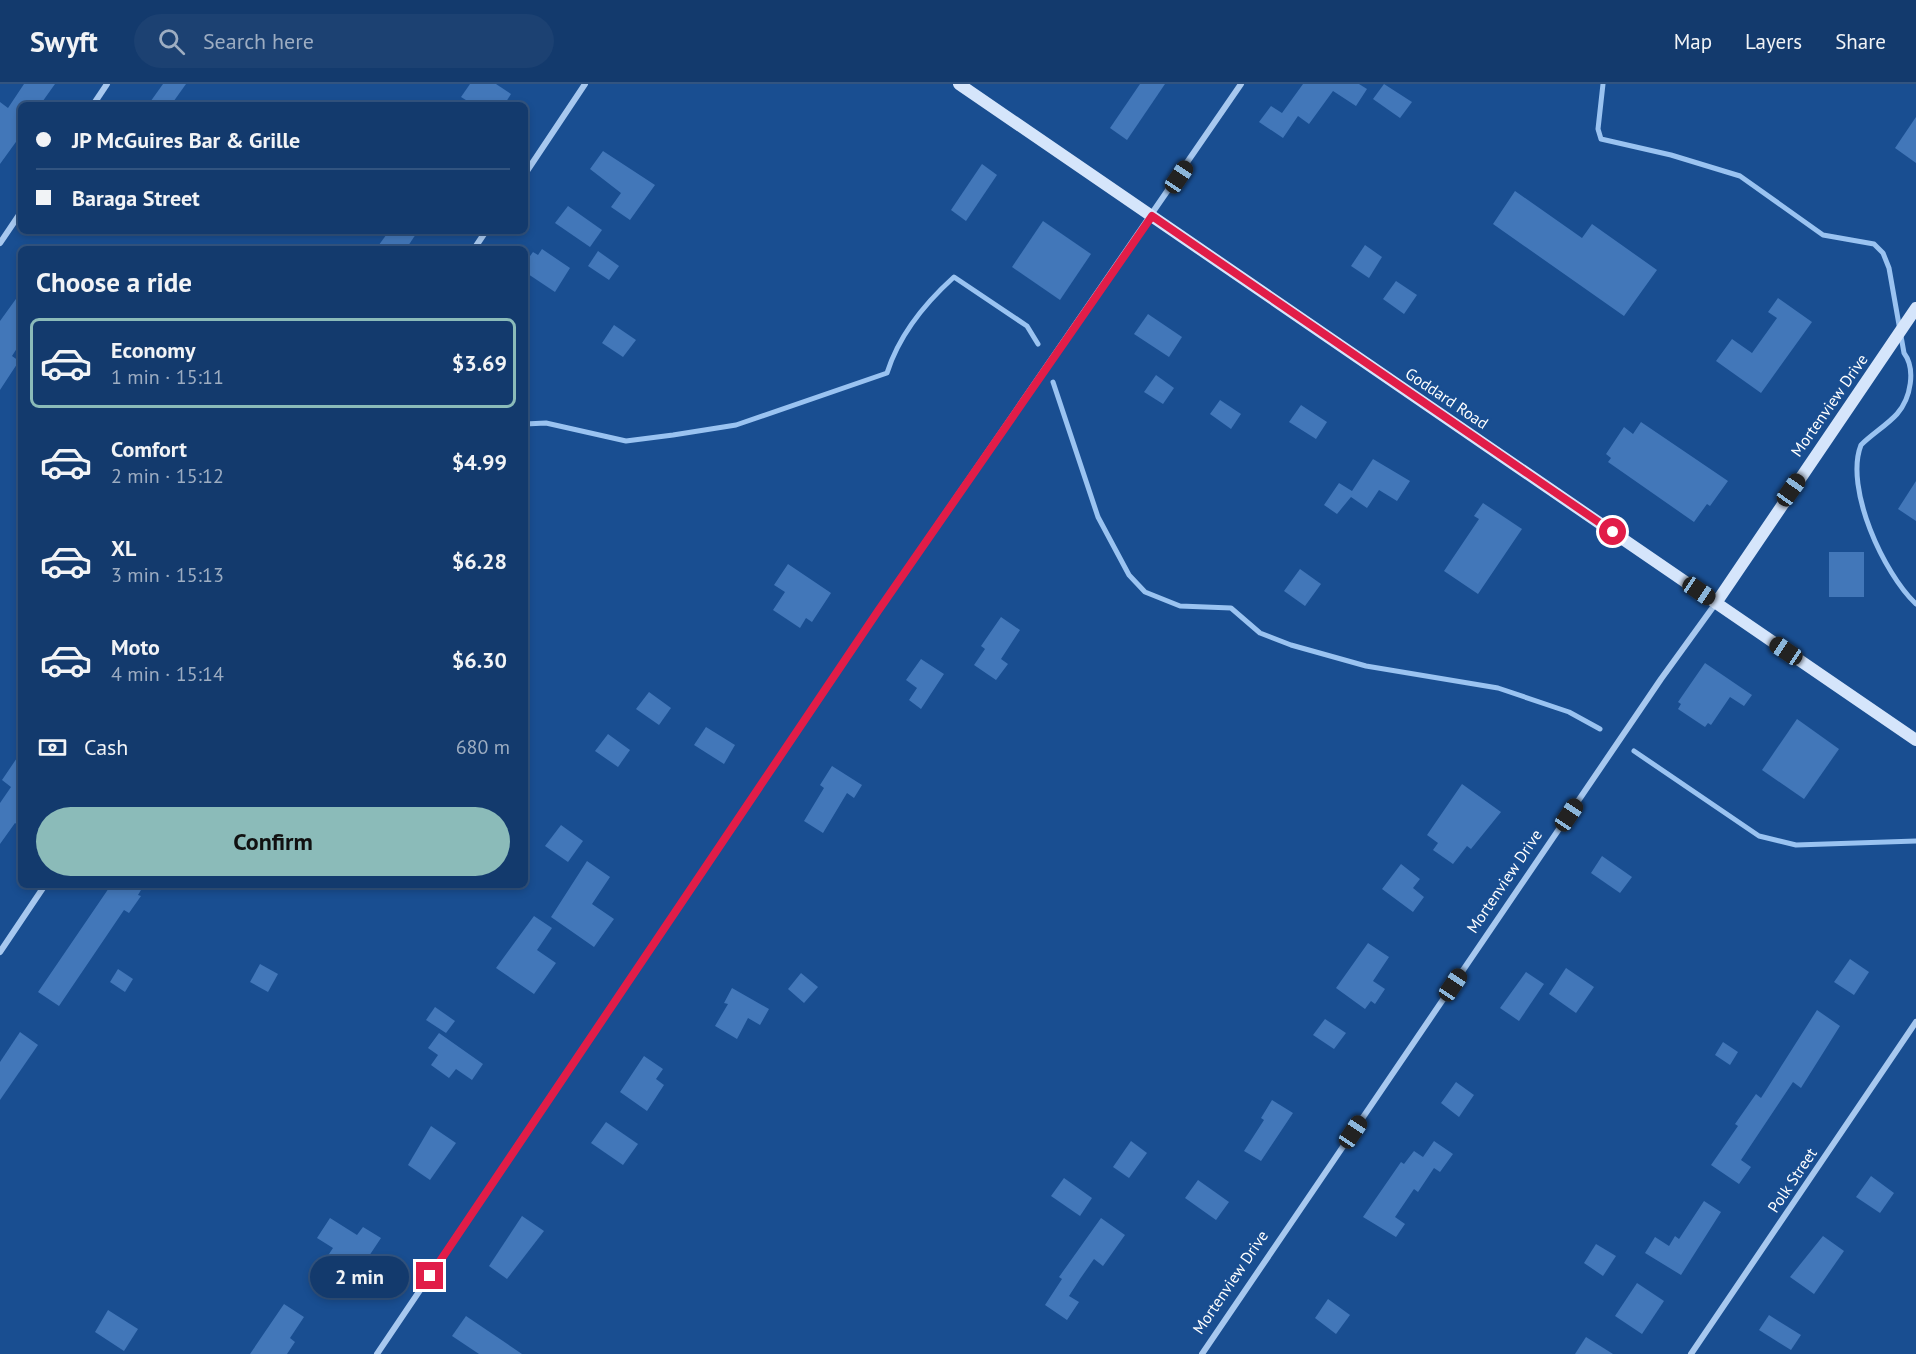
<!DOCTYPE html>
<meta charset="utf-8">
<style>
body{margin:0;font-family:"PT Sans",sans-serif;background:#1c4172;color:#f1f3f6;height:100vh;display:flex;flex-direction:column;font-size:22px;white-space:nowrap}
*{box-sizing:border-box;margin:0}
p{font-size:20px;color:#9dadc2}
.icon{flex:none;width:33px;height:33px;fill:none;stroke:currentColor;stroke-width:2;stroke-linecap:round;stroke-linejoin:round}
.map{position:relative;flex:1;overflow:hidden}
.drawer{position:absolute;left:18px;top:162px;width:510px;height:642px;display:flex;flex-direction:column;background:#133a6d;border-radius:9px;box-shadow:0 3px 9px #0003,0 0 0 2px #325480}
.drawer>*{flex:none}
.hud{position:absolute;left:18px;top:18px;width:510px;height:132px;border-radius:9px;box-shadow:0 3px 9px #0003,0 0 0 2px #325480;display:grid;align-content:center;height:132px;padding:0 18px;background:#133a6d}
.end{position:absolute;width:27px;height:27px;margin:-14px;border:8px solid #e11d48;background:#fff;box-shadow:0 0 0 3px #fff}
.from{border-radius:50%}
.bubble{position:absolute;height:42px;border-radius:21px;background:#133a6d;box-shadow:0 3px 9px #0003,0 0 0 2px #325480;font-size:20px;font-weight:600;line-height:42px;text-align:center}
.car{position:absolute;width:18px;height:36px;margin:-18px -9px;border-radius:8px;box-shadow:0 0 4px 2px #0007;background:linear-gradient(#222 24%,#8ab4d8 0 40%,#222 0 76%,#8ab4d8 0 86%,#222 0)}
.hud b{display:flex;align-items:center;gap:21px;height:57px;font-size:22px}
.hud b+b{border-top:2px solid #325480}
.hud i{width:15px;height:15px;background:#f1f3f6}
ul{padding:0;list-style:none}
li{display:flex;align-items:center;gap:18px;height:90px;margin:0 12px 9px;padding:0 6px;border:3px solid transparent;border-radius:9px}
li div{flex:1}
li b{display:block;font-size:22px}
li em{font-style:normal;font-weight:600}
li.selected{border-color:#8bbbb9}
li>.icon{width:54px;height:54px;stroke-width:1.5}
h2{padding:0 18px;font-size:27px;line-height:72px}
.pay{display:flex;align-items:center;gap:15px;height:66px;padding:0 18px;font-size:22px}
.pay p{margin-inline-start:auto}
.action{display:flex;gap:12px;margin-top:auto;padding:12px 18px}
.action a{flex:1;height:69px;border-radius:36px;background:#8bbbb9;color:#111;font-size:24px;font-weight:600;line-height:69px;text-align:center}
header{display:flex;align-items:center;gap:36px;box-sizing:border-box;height:84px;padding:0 30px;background:#133a6d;border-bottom:2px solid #325480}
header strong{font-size:28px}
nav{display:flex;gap:33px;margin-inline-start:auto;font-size:21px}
.search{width:420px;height:54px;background:#1c4172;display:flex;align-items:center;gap:15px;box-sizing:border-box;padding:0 21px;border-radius:33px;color:#9dadc2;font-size:22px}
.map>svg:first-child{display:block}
</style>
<header>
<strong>Swyft</strong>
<div class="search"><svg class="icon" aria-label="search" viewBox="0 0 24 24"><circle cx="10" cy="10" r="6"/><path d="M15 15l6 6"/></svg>Search here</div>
<nav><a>Map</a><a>Layers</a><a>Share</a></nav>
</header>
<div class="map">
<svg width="1916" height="1270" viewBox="0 0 1916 1270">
<rect width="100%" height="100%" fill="#194e91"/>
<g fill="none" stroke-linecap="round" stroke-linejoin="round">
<g stroke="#9ac3f1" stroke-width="5">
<path d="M1603 0 1598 45 1601 55 1671 71 1740 92 1823 151 1874 160 1883 169 1889 184 1904 269C1916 285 1911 314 1897 330 1887 341 1872 350 1861 361 1844 404 1884 490 1916 520"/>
<polyline points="1053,298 1098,433 1129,491 1145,508 1180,522 1231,524 1260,549 1291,561 1366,582 1498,604 1569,628 1600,645"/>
<path d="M525 340 546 339 626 357 673 351 736 341 887 289C899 251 924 220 954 193L1027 242 1038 260"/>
<polyline points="1634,667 1759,752 1796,761 1916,757"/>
</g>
</g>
<g fill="#4277b9">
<polygon points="24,0 55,0 40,21 21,21 21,51 0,80 0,18 8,24"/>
<polygon points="163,0 186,0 171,21 148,21"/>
<polygon points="470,0 496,0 511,10 504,21 474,21 461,13"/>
<polygon points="1140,0 1165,0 1127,56 1110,44"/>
<polygon points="1303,0 1359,0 1367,5 1356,22 1333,7 1309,40 1298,32 1283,54 1259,38 1271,22 1282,29"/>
<polygon points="1384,0 1412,18 1400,34 1373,15"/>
<polygon points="1916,33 1916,79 1895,64"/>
<polygon points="603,67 655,101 630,136 611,123 621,109 590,85"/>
<polygon points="982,80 997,91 966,137 951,126"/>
<polygon points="1515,107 1582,154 1592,140 1657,186 1624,232 1493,140"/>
<polygon points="568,122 602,146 590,163 555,139"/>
<polygon points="1043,137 1091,170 1060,216 1012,183"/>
<polygon points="389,147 418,147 406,165 376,165"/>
<polygon points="1365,161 1382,173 1369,194 1351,182"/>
<polygon points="542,165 570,184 555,208 525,188 525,179 533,168 538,171"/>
<polygon points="598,167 619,182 609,196 588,182"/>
<polygon points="1396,197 1417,211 1404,230 1383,215"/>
<polygon points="21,208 21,258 12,272 19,277 0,306 0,237"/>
<polygon points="1778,214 1812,238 1761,309 1716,277 1732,255 1752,269 1777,234 1768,228"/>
<polygon points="1148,230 1182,253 1169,273 1134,250"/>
<polygon points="614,241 636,256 623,273 602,259"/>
<polygon points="1156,291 1174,304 1163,320 1144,308"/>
<polygon points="1220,316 1241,330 1231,345 1210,330"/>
<polygon points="1301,321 1327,338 1316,355 1289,338"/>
<polygon points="1641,338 1728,397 1710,422 1707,420 1694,438 1608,378 1611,374 1606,370 1624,343 1633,350"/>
<polygon points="1373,375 1410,397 1397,417 1379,406 1367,424 1351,413 1337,430 1324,421 1339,399 1352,407"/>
<polygon points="1916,397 1916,437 1898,425"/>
<polygon points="1483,419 1522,445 1478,510 1444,487 1479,435 1474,432"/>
<rect x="1829" y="468" width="35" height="45"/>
<polygon points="788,480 831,509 812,538 806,534 800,544 773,526 785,508 774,501"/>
<polygon points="1300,485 1321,500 1305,522 1284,507"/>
<polygon points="1001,533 1020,546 1001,575 1008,580 996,596 974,581 985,565 981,562"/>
<polygon points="921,575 944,590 921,625 909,616 917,604 906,596"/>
<polygon points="1705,579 1752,611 1744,622 1730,613 1711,641 1708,639 1705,643 1678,625 1681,620 1678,618"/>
<polygon points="649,608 671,624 659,641 636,625"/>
<polygon points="1797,635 1839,665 1804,715 1762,686"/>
<polygon points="706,643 735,661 724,680 694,661"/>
<polygon points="608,650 630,666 618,683 595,667"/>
<polygon points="21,668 21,743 15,739 0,760 0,719 11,703 2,696"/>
<polygon points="832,682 862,701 854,714 847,709 823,749 804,737 824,704 820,701"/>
<polygon points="1462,700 1501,728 1471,765 1467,762 1453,780 1433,766 1438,759 1427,751"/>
<polygon points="561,741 583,757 568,778 545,762"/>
<polygon points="1602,772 1632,793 1620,809 1591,789"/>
<polygon points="587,777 610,793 592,820 614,835 594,863 551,833"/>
<polygon points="1401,780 1420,795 1413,804 1424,813 1413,828 1382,805"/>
<polygon points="111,801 144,801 138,811 141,812 129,829 124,826 59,922 38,908"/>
<polygon points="534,832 552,844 537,866 556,879 534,910 496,884"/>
<polygon points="1368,859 1389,873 1373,897 1385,905 1375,920 1371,917 1365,925 1336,904"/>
<polygon points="1850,875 1869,888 1854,911 1834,898"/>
<polygon points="260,880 278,890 268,908 250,898"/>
<polygon points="1566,884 1594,903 1576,929 1549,910"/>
<polygon points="118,885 133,895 125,908 110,898"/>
<polygon points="1526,888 1544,900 1519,937 1500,924"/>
<polygon points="801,889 818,903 804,919 788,905"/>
<polygon points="732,904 769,925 760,941 748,934 737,955 715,942 728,920 724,919"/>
<polygon points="435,923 455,937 446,949 426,936"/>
<polygon points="1817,926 1840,942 1801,1004 1793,998 1741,1076 1751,1083 1739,1100 1711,1081 1738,1042 1735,1040 1756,1010 1761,1014"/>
<polygon points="1325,935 1346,949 1334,965 1313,951"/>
<polygon points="20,948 38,961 0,1016 0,978"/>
<polygon points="439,949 483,980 472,996 456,985 449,994 431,981 438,971 428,964"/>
<polygon points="1723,958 1738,968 1730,981 1715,971"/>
<polygon points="644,972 663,985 656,995 664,1001 647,1027 620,1008"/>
<polygon points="1456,998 1474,1011 1459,1033 1441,1019"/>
<polygon points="1272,1016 1293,1029 1261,1077 1244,1067 1264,1036 1261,1034"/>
<polygon points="606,1038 638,1060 623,1081 591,1059"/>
<polygon points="431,1042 456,1059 430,1096 408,1081"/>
<polygon points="1131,1057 1147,1069 1129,1094 1113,1083"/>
<polygon points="1434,1057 1453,1070 1440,1088 1434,1084 1418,1108 1414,1105 1395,1133 1405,1140 1396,1153 1363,1133 1401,1078 1404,1080 1414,1067 1423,1073"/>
<polygon points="1871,1092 1894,1109 1880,1129 1856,1113"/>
<polygon points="1064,1094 1092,1114 1080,1132 1051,1112"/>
<polygon points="1198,1096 1229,1118 1216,1136 1185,1114"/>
<polygon points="1704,1117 1721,1128 1681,1191 1645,1169 1655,1153 1669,1162 1675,1152 1679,1155"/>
<polygon points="522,1132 544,1147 507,1195 489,1182"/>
<polygon points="330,1134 357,1151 363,1143 381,1154 365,1178 361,1176 357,1182 351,1178 343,1188 325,1176 333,1164 317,1154"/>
<polygon points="1101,1134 1125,1151 1103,1182 1094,1175 1080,1195 1069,1212 1079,1218 1067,1236 1045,1221 1062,1195 1059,1193"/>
<polygon points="1823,1152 1844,1167 1814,1210 1790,1193"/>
<polygon points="1596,1160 1616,1172 1603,1192 1584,1179"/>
<polygon points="1637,1199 1664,1217 1642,1250 1615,1232"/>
<polygon points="1328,1215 1350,1231 1336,1250 1315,1234"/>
<polygon points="284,1220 304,1233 290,1254 295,1258 287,1270 250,1270"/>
<polygon points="108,1226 138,1245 124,1267 95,1248"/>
<polygon points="1769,1231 1801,1251 1791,1266 1759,1246"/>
<polygon points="466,1232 522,1270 479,1270 452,1252"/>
<polygon points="1586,1253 1613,1270 1575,1270"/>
</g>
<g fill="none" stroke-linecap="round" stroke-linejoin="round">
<g stroke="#a7c8ef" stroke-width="6">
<polyline points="93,21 107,0"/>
<polyline points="525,90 585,0"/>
<polyline points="0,159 21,128"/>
<polyline points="474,165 486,147"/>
<polyline points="0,868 45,801"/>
<polyline points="377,1270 878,527 1241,0"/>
<polyline points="1202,1270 1661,595 1716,519"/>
<polyline points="1691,1270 1916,938"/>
</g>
<g stroke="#d5e5fb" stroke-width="12">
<polyline points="959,0 1916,656"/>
<polyline points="1716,519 1916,224"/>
</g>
</g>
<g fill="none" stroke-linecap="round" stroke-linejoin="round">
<polyline stroke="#e11d48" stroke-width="8" points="430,1192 878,527 1152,132 1613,448"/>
</g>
<g text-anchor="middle" stroke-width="5" stroke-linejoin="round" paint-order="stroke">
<g font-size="16" fill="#fff" stroke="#194e91">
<text transform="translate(1447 314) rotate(34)" y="6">Goddard Road</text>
<text transform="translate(1829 321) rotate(-55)" y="6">Mortenview Drive</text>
<text transform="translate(1504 797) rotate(-56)" y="6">Mortenview Drive</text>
<text transform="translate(1792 1096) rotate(-56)" y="6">Polk Street</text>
<text transform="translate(1230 1198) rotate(-56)" y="6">Mortenview Drive</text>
</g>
</g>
</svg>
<i class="end from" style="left:1613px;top:448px"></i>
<i class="end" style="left:430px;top:1192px"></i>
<div class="bubble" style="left:310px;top:1172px;width:99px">2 min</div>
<i class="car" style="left:1179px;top:93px;rotate:34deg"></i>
<i class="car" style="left:1791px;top:406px;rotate:35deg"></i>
<i class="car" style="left:1699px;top:507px;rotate:124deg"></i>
<i class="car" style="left:1786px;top:567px;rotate:304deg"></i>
<i class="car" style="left:1569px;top:731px;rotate:34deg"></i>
<i class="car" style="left:1453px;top:901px;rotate:34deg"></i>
<i class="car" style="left:1353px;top:1048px;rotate:34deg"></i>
<div class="hud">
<b><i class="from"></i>JP McGuires Bar &amp; Grille</b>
<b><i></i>Baraga Street</b>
</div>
<section class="drawer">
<h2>Choose a ride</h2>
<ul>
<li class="selected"><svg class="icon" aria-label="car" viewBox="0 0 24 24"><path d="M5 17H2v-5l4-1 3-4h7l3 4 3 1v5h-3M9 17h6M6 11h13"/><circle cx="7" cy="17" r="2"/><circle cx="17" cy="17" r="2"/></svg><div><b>Economy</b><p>1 min · 15:11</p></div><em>$3.69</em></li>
<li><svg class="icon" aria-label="car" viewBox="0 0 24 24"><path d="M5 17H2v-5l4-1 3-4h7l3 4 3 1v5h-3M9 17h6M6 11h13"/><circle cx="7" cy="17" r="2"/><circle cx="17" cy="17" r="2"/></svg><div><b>Comfort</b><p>2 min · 15:12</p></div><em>$4.99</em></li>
<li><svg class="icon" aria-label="car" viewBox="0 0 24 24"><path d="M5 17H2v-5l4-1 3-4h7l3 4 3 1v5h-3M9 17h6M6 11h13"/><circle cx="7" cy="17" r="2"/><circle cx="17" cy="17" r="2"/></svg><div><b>XL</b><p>3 min · 15:13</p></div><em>$6.28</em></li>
<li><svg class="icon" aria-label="car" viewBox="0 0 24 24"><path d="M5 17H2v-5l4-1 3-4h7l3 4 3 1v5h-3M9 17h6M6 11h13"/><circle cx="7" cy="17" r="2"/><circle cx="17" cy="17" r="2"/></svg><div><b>Moto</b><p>4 min · 15:14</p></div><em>$6.30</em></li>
</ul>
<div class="pay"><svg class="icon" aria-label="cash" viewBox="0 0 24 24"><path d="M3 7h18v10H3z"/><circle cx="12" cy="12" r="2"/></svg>Cash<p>680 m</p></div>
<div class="action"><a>Confirm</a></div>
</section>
</div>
